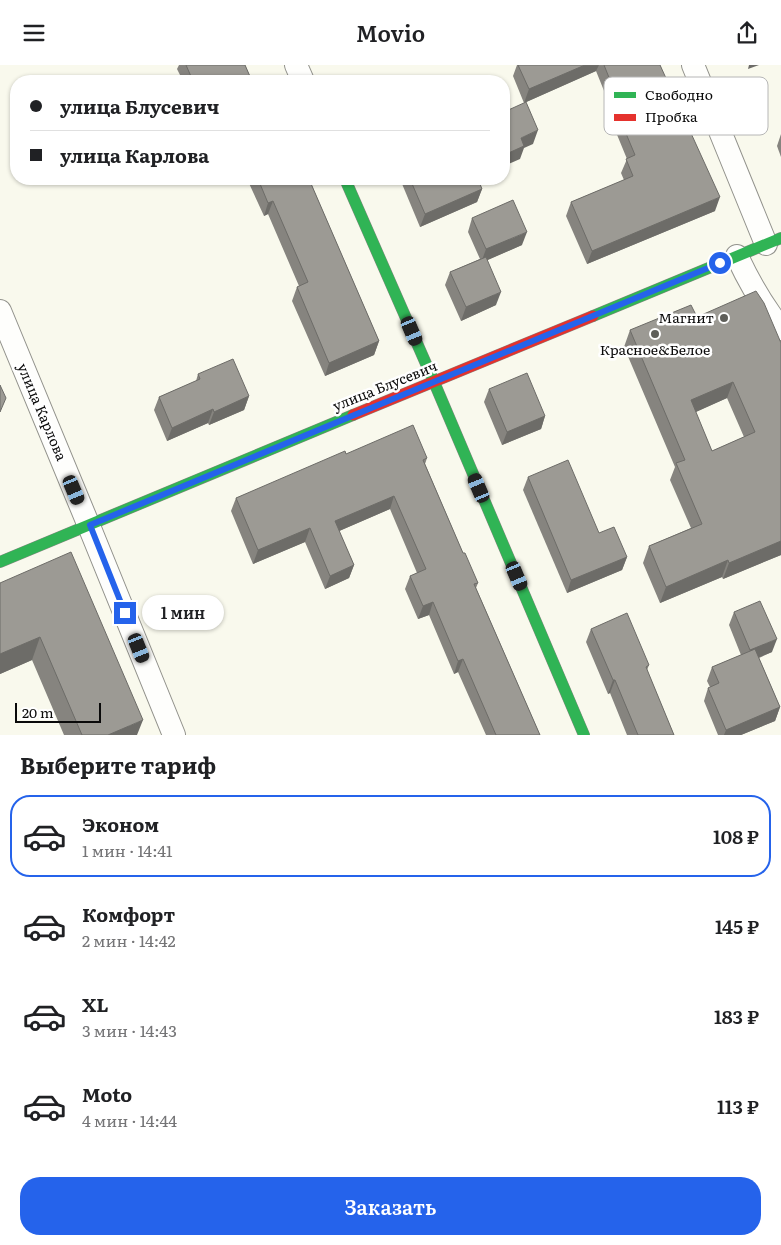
<!DOCTYPE html>
<html lang="ru">
<meta charset="utf-8">
<style>
body{margin:0;font-family:Literata,serif;background:#f2f2f2;color:#202124;height:100vh;display:flex;flex-direction:column;font-size:19px;white-space:nowrap}
*{box-sizing:border-box;margin:0}
p{font-size:16px;color:#757577}
.icon{flex:none;width:28px;height:28px;fill:none;stroke:currentColor;stroke-width:2;stroke-linecap:round;stroke-linejoin:round}
.map{position:relative;height:670px;overflow:hidden}
.panel{display:flex;flex-direction:column;background:#fff;flex:1}
.panel>*{flex:none}
.hud{position:absolute;left:10px;top:10px;width:500px;height:110px;border-radius:20px;box-shadow:0 1px 4px #0004;display:grid;align-content:center;height:110px;padding:0 20px;background:#fff}
.scale{position:absolute;left:15px;bottom:12px;width:86px;box-sizing:border-box;padding-left:5px;border:2px solid #0a0a0a;border-top:0;font-size:14px;line-height:18px;white-space:nowrap;color:#0a0a0a;-webkit-text-stroke:4px #fff;paint-order:stroke}
.end{position:absolute;width:22px;height:22px;margin:-11px;border:6px solid #2563eb;background:#fff;box-shadow:0 0 0 2px #fff}
.from{border-radius:50%}
.bubble{position:absolute;height:35px;border-radius:18px;background:#fff;box-shadow:0 1px 4px #0004;font-size:16px;font-weight:600;line-height:35px;text-align:center}
.car{position:absolute;width:15px;height:30px;margin:-15px -8px;border-radius:6px;box-shadow:0 0 4px 1px #0007;background:linear-gradient(#222 24%,#8ab4d8 0 40%,#222 0 76%,#8ab4d8 0 86%,#222 0)}
.hud b{display:flex;align-items:center;gap:18px;height:48px;font-size:19px}
.hud b+b{border-top:1px solid #e0e0e0}
.hud i{width:12px;height:12px;background:#202124}
ul{padding:0;list-style:none}
li{display:flex;align-items:center;gap:15px;height:82px;margin:0 10px 8px;padding:0 10px;border:2px solid transparent;border-radius:20px}
li div{flex:1}
li b{display:block;font-size:19px}
li em{font-style:normal;font-weight:600}
li.active{border-color:#2563eb}
li>.icon{width:45px;height:45px;stroke-width:1.5}
h2{padding:0 20px;font-size:22px;line-height:60px}
.button{display:flex;gap:10px;margin-top:auto;padding:10px 20px}
.button a{flex:1;height:58px;border-radius:20px;background:#2563eb;color:#fff;font-size:20px;font-weight:600;line-height:58px;text-align:center}
header{display:flex;justify-content:space-between;align-items:center;height:65px;padding:0 20px;background:#fff;font-size:22px;font-weight:600}
.map>svg:first-child{display:block}
</style>
<header><svg class="icon" aria-label="menu" viewBox="0 0 24 24"><path d="M4 6h16M4 12h16M4 18h16"/></svg>Movio<svg class="icon" aria-label="share" viewBox="0 0 24 24"><path d="M12 15V3M7 8l5-5 5 5M5 13v7h14v-7"/></svg></header>
<div class="map">
<svg width="781" height="670" viewBox="0 0 781 670">
<rect width="100%" height="100%" fill="#f9f9ed"/>
<g fill="none" stroke-linecap="round" stroke-linejoin="round">
<g stroke="#92928c" stroke-width="24">
<g id="street">
<polyline points="296,0 303,16"/>
<polyline points="693,0 766,179"/>
<path d="M737 191C749 217 763 241 781 264"/>
<polyline points="0,246 89,461 174,670"/>
</g>
</g>
<g stroke="#888883" stroke-width="12">
<g id="fast">
<polyline points="345,114 434,317 584,670"/>
<polyline points="593,251 781,173"/>
<polyline points="0,497 353,350"/>
</g>
</g>
<g stroke="#888883" stroke-width="12">
<polyline id="jam" points="353,350 593,251"/>
</g>
<use href="#street" stroke="#fefefc" stroke-width="22"/>
<use href="#fast" stroke="#30b455" stroke-width="11"/>
<use href="#jam" stroke="#e5322d" stroke-width="11"/>
</g>
<g fill="#86847f" fill-rule="evenodd">
<polygon points="179,0 245,0 252,16 183,16 177,4"/>
<polygon points="517,0 660,0 715,146 587,199 566,151 571,137 624,115 621,108 627,94 613,60 615,53 596,6 524,38 513,11"/>
<polygon points="781,69 781,92 777,81"/>
<polygon points="247,114 309,114 379,276 374,290 325,311 292,236 297,222 299,221 268,149 264,151"/>
<polygon points="400,114 478,114 482,124 477,137 420,162"/>
<polygon points="472,153 522,180 487,195 496,240 461,256 445,220 450,207 480,194 468,167"/>
<path d="M697 252 781 278V490L723 514 722 512 660 538 643 498 649 481 691 463 670 415 675 402 624 282 630 265ZM727 333 744 372 712 386 695 347Z"/>
<polygon points="198,309 249,331 244,345 209,360 208,358 167,376 154,345 159,332 196,316"/>
<polygon points="489,324 545,351 541,364 502,380 484,337"/>
<polygon points="346,389 427,393 425,399 463,488 478,518 476,523 540,670 486,670 458,607 454,609 429,550 418,554 405,524 410,511 417,508 390,444 339,466 354,500 349,513 325,524 305,477 253,499 231,446 236,433"/>
<polygon points="528,412 627,492 622,505 567,528 523,425"/>
<polygon points="0,518 137,670 64,670 32,595 0,609"/>
<polygon points="734,547 772,587 759,593 780,642 775,656 741,670 718,670 704,636 708,623 710,622 707,616 712,602 741,590 729,560"/>
<polygon points="591,564 649,600 647,605 674,670 627,670 610,628 608,629 586,577"/>
</g>
<g fill="#6d6c68">
<polygon points="585,0 599,0 596,6 524,38 529,24"/>
<polygon points="749,0 759,0 748,4"/>
<polygon points="538,65 533,79 524,83 520,94 504,101 504,90 521,73"/>
<polygon points="482,124 477,137 420,162 425,149"/>
<polygon points="720,132 715,146 587,199 592,186"/>
<polygon points="273,136 268,149 264,151 268,138"/>
<polygon points="527,167 522,180 481,198 486,184"/>
<polygon points="501,227 496,240 461,256 466,242"/>
<polygon points="379,276 374,290 325,311 329,298"/>
<polygon points="733,317 727,333 685,352 691,335"/>
<polygon points="249,331 244,345 209,360 214,347"/>
<polygon points="213,344 208,358 167,376 172,363"/>
<polygon points="545,351 541,364 502,380 507,367"/>
<polygon points="394,431 390,444 330,470 335,456"/>
<polygon points="310,463 305,477 253,499 258,485"/>
<polygon points="781,476 781,490 723,514 729,498"/>
<polygon points="627,492 622,505 567,528 571,515"/>
<polygon points="728,495 722,512 660,538 666,522"/>
<polygon points="354,500 349,513 325,524 330,511"/>
<polygon points="433,537 429,550 418,554 423,541"/>
<polygon points="40,572 32,595 0,609 0,589"/>
<polygon points="777,574 772,587 745,598 750,585"/>
<polygon points="463,594 458,607 454,609 458,596"/>
<polygon points="613,615 615,615 610,628 608,629"/>
<polygon points="780,642 775,656 741,670 724,670 726,665"/>
<polygon points="143,655 137,670 108,670"/>
</g>
<g fill="#9c9a94" stroke="#6d6c68" fill-rule="evenodd">
<polygon points="186,0 245,0 252,16 193,16"/>
<polygon points="518,0 585,0 529,24"/>
<polygon points="604,0 660,0 720,132 592,186 571,137 633,111 626,94 635,90 617,47 622,45"/>
<polygon points="402,11 405,16 391,16"/>
<polygon points="526,37 538,65 521,73 524,81 504,90 504,47"/>
<polygon points="258,114 309,114 379,276 329,298 297,222 308,217 273,136 268,138"/>
<polygon points="410,114 478,114 482,124 425,149"/>
<polygon points="513,135 527,167 486,184 472,153"/>
<polygon points="486,192 501,227 466,242 450,207"/>
<path d="M756 226 764 238 781 278V476L729 498 728 495 666 522 649 481 702 459 676 398 685 395 630 265 691 240 697 252ZM733 317 755 367 712 386 691 335Z"/>
<polygon points="233,294 249,331 214,347 213,344 172,363 159,332 200,314 198,309"/>
<polygon points="527,308 545,351 507,367 489,324"/>
<polygon points="0,320 6,333 0,347"/>
<polygon points="413,360 427,393 423,395 463,488 465,488 478,518 474,519 540,670 496,670 463,594 458,596 433,537 423,541 410,511 426,504 394,431 335,456 354,500 330,511 310,463 258,485 236,433 345,386 346,389"/>
<polygon points="568,395 599,468 614,462 627,492 571,515 528,412"/>
<polygon points="71,487 143,655 108,670 82,670 40,572 0,589 0,518"/>
<polygon points="760,536 777,574 750,585 734,547"/>
<polygon points="627,548 649,600 646,602 674,670 638,670 615,615 613,615 591,564"/>
<polygon points="755,584 780,642 726,665 708,623 719,618 712,602"/>
</g>
<g fill="none" stroke-linecap="round" stroke-linejoin="round">
<polyline stroke="#2563eb" stroke-width="6" points="125,548 90,460 720,198"/>
</g>
<g fill="#5e5e59" stroke="#fff" stroke-width="2">
<circle cx="724" cy="253" r="5"/>
<circle cx="655" cy="269" r="5"/>
</g>
<g text-anchor="middle" stroke-width="5" stroke-linejoin="round" paint-order="stroke">
<g font-size="14" fill="#0a0a0a" stroke="#fff" text-anchor="end">
<text x="714" y="258">Магнит</text>
<text x="655" y="290" text-anchor="middle">Красное&amp;Белое</text>
</g>
<g font-size="14" fill="#0a0a0a" stroke="#fff">
<text transform="translate(385 321) rotate(-22)" y="5">улица Блусевич</text>
<text transform="translate(42 347) rotate(67)" y="5">улица Карлова</text>
</g>
</g>
<rect x="604" y="12" width="164" height="58" rx="8" fill="#fff" stroke="#b6b6b6" stroke-width="1"/>
<rect x="614" y="27" width="22" height="6" fill="#30b455"/>
<rect x="614" y="49" width="22" height="7" fill="#e5322d"/>
<g font-size="14" fill="#0a0a0a">
<text x="645" y="35">Свободно</text>
<text x="645" y="57">Пробка</text>
</g>
</svg>
<div class="scale">20 m</div>
<i class="end from" style="left:720px;top:198px"></i>
<i class="end" style="left:125px;top:548px"></i>
<div class="bubble" style="left:142px;top:530px;width:82px">1 мин</div>
<i class="car" style="left:412px;top:266px;rotate:157deg"></i>
<i class="car" style="left:479px;top:423px;rotate:337deg"></i>
<i class="car" style="left:74px;top:425px;rotate:157deg"></i>
<i class="car" style="left:517px;top:511px;rotate:157deg"></i>
<i class="car" style="left:139px;top:583px;rotate:158deg"></i>
<div class="hud">
<b><i class="from"></i>улица Блусевич</b>
<b><i></i>улица Карлова</b>
</div>
</div>
<section class="panel">
<h2>Выберите тариф</h2>
<ul>
<li class="active"><svg class="icon" aria-label="car" viewBox="0 0 24 24"><path d="M5 17H2v-5l4-1 3-4h7l3 4 3 1v5h-3M9 17h6M6 11h13"/><circle cx="7" cy="17" r="2"/><circle cx="17" cy="17" r="2"/></svg><div><b>Эконом</b><p>1 мин · 14:41</p></div><em>108 ₽</em></li>
<li><svg class="icon" aria-label="car" viewBox="0 0 24 24"><path d="M5 17H2v-5l4-1 3-4h7l3 4 3 1v5h-3M9 17h6M6 11h13"/><circle cx="7" cy="17" r="2"/><circle cx="17" cy="17" r="2"/></svg><div><b>Комфорт</b><p>2 мин · 14:42</p></div><em>145 ₽</em></li>
<li><svg class="icon" aria-label="car" viewBox="0 0 24 24"><path d="M5 17H2v-5l4-1 3-4h7l3 4 3 1v5h-3M9 17h6M6 11h13"/><circle cx="7" cy="17" r="2"/><circle cx="17" cy="17" r="2"/></svg><div><b>XL</b><p>3 мин · 14:43</p></div><em>183 ₽</em></li>
<li><svg class="icon" aria-label="car" viewBox="0 0 24 24"><path d="M5 17H2v-5l4-1 3-4h7l3 4 3 1v5h-3M9 17h6M6 11h13"/><circle cx="7" cy="17" r="2"/><circle cx="17" cy="17" r="2"/></svg><div><b>Moto</b><p>4 мин · 14:44</p></div><em>113 ₽</em></li>
</ul>
<div class="button"><a>Заказать</a></div>
</section>
